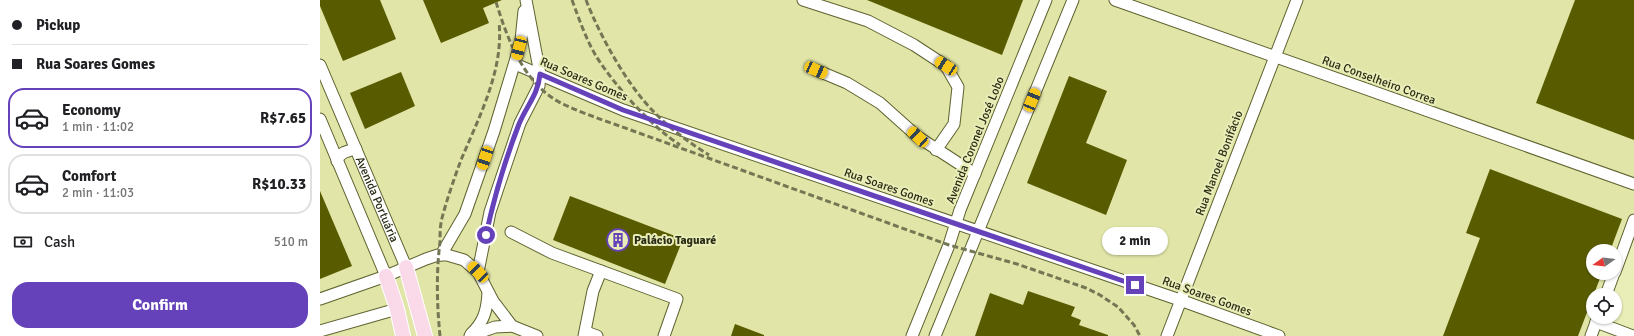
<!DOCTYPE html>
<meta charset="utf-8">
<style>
body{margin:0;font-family:Signika,sans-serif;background:#f2f2f2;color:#202124;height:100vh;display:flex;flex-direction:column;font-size:15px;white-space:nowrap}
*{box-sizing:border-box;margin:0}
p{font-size:13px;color:#757577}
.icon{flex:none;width:22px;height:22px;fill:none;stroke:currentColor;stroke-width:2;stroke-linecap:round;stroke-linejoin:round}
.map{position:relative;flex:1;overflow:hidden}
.side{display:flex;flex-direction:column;background:#fff;width:320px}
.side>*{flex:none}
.banner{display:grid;align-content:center;height:88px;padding:0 12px;background:#fff}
.needle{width:26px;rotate:256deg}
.controls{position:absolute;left:1266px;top:244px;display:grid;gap:8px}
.controls a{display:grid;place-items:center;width:36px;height:36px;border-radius:50%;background:#fff;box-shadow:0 1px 3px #0004;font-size:20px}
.end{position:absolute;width:18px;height:18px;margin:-9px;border:5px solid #6542ba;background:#fff;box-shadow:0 0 0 2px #fff}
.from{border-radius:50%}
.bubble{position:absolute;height:28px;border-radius:14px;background:#fff;box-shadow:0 1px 3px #0004;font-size:13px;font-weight:700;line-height:28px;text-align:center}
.car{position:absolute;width:12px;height:24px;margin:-12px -6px;border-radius:5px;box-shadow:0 0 3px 1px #0007;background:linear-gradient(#f5c518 24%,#345 0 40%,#f5c518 0 76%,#345 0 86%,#f5c518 0)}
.banner b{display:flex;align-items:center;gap:14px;height:38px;font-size:15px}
.banner b+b{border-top:1px solid #e0e0e0}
.banner i{width:10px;height:10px;background:#202124}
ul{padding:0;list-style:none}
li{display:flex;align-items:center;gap:12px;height:60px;margin:0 8px 6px;padding:0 4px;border:2px solid #e0e0e0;border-radius:16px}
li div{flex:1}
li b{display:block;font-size:15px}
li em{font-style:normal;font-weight:700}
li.active{border-color:#6542ba}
li>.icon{width:36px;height:36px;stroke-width:1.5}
.pay{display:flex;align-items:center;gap:10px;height:44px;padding:0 12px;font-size:15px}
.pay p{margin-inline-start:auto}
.primary-button{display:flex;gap:8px;margin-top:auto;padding:8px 12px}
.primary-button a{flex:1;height:46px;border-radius:16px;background:#6542ba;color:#fff;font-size:16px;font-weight:700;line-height:46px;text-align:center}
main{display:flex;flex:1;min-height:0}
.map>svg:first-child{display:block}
</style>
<main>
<section class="side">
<div class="banner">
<b><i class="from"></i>Pickup</b>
<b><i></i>Rua Soares Gomes</b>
</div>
<ul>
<li class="active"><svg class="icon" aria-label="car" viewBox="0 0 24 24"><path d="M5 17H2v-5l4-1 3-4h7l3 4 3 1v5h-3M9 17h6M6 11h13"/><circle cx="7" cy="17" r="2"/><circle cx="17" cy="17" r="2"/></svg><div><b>Economy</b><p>1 min · 11:02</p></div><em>R$7.65</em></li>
<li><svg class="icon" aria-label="car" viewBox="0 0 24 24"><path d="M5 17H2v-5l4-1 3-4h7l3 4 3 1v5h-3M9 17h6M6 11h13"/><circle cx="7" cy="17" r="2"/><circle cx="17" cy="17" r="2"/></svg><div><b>Comfort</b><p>2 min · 11:03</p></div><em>R$10.33</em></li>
</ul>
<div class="pay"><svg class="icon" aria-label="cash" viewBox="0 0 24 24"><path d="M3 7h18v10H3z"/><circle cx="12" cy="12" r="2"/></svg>Cash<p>510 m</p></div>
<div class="primary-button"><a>Confirm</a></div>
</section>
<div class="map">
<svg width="1314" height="336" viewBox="0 0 1314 336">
<rect width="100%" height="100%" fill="#e9edb7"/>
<polygon fill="#e1e5a7" points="0,0 1314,0 1314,209 1295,262 1295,251 1273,251 1273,273 1291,273 1283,295 1273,295 1273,317 1269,336 0,336"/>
<g fill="#585b00">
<polygon points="0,0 60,0 76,39 23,61 0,6"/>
<polygon points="103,0 182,0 163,8 169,23 121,43"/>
<polygon points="547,0 703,0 682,55"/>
<polygon points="1255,0 1314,0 1314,140 1216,103"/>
<polygon points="81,72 95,106 45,129 30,93"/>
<polygon points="749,76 787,91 766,143 807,160 786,215 707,183"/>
<polygon points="1170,169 1302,219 1290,251 1273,251 1273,273 1282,273 1258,336 1123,336 1160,238 1146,233"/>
<polygon points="0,191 32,266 0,279"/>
<polygon points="250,196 363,239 345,284 233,240"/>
<polygon points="708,291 755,307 751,316 761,320 759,325 788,335 788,336 655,336 670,293 703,305"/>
<polygon points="415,324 444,335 444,336 411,336"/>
</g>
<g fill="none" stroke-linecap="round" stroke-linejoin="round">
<g stroke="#5f6230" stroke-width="13">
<g id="minor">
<polyline points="483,0 548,21 594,45 626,66 638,87 634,124 616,150"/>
<path d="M795 0C969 60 1141 124 1314 184"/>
<polyline points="195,64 303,110 860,300 959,336"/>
<path id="s1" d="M0 65 86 267"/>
<polyline points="496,70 527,83 560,103 598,137 655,174"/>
<polyline points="0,119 66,276"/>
<path d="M17 161C20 152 27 151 36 149"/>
<polyline points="191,232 232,253 357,299 344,336"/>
<polyline points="121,255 145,214 174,131 197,55 201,40 204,11"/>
<polyline points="158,272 170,212 177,191 200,123 219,86 220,74 206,0"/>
<polyline points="1295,272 1314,220"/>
<polyline points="1286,295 1294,273"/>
<polyline points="0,299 66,276 106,259 118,255 127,255 144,260 158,272 173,301 192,326"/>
<polyline points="1276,322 1313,336"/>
<polyline points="0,331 77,309"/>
<polyline points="266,332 277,336"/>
<path d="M151 334C164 322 167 310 168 293"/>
<polyline points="150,336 175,327 192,326 217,336"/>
<polyline points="264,336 273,291 281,271"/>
<polyline points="592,336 629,245 640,210 726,0"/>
<polyline points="615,336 753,0"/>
<polyline points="847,336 977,0"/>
<polyline points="1271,336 1278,317"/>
</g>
</g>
<g stroke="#fff" stroke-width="16">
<g id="major">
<polyline points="86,267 105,336"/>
<polyline points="66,276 77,309 83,336"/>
</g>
</g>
<use href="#minor" stroke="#fff" stroke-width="11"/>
<use href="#major" stroke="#fadae8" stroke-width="14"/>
<g stroke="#747754" stroke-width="3" stroke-dasharray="6 3" stroke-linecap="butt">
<path d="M252 0C259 19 266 39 276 56 295 86 331 126 360 145"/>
<path d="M266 0C280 36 307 85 334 112 350 129 370 143 389 155"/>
<path d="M176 2C188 41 205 87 245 105 260 112 277 118 294 124L629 245 697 264 766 288 780 295 798 307 814 325 820 336"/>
<path d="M120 336C117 305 116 274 120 242 120 234 120 226 122 218 127 199 134 179 141 160 159 117 184 70 179 22"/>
</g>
</g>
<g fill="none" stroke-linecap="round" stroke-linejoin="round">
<path stroke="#6542ba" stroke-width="5" d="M166 235C174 198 185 160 199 124 207 105 218 95 220 74L303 110 815 285"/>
</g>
<defs>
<g id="building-ring" transform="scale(1.15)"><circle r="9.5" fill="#e9edb7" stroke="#6542ba" stroke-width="1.5"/><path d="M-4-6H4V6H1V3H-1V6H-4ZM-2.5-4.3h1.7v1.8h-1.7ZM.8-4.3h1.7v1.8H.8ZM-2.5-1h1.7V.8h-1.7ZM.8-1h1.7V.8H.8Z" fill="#6542ba"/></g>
</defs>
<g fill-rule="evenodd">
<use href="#building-ring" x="298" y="240"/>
</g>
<g text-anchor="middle" stroke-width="4" stroke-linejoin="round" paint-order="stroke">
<g font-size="12" fill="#292b15" stroke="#e9edb7">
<text transform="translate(264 79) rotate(23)" y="4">Rua Soares Gomes</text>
<text transform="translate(1059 80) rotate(20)" y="4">Rua Conselheiro Correa</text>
<text transform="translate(655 140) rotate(-68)" y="4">Avenida Coronel José Lobo</text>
<text transform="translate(899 163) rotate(-69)" y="4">Rua Manoel Bonifácio</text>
<text transform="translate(569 187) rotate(19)" y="4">Rua Soares Gomes</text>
<text dy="4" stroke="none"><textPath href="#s1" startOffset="146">Avenida Portuária</textPath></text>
<text transform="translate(887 296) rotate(20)" y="4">Rua Soares Gomes</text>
</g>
<g font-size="12" font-weight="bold" fill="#292b15" stroke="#e9edb7" text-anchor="start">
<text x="314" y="244">Palácio Taguaré</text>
</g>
</g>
</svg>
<div class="controls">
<a><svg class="needle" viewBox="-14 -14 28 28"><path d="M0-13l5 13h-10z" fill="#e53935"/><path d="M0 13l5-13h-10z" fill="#757577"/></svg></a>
<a><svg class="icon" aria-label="locate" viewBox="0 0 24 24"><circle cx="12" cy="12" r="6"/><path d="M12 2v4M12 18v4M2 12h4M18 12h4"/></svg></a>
</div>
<i class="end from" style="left:166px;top:235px"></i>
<i class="end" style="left:815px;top:285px"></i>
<div class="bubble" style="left:782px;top:227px;width:66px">2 min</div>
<i class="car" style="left:199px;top:48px;rotate:194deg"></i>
<i class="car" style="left:626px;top:66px;rotate:303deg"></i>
<i class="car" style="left:496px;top:70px;rotate:114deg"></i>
<i class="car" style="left:712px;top:100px;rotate:22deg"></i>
<i class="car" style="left:598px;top:137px;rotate:313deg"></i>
<i class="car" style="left:165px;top:158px;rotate:198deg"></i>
<i class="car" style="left:158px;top:272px;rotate:316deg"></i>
</div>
</main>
